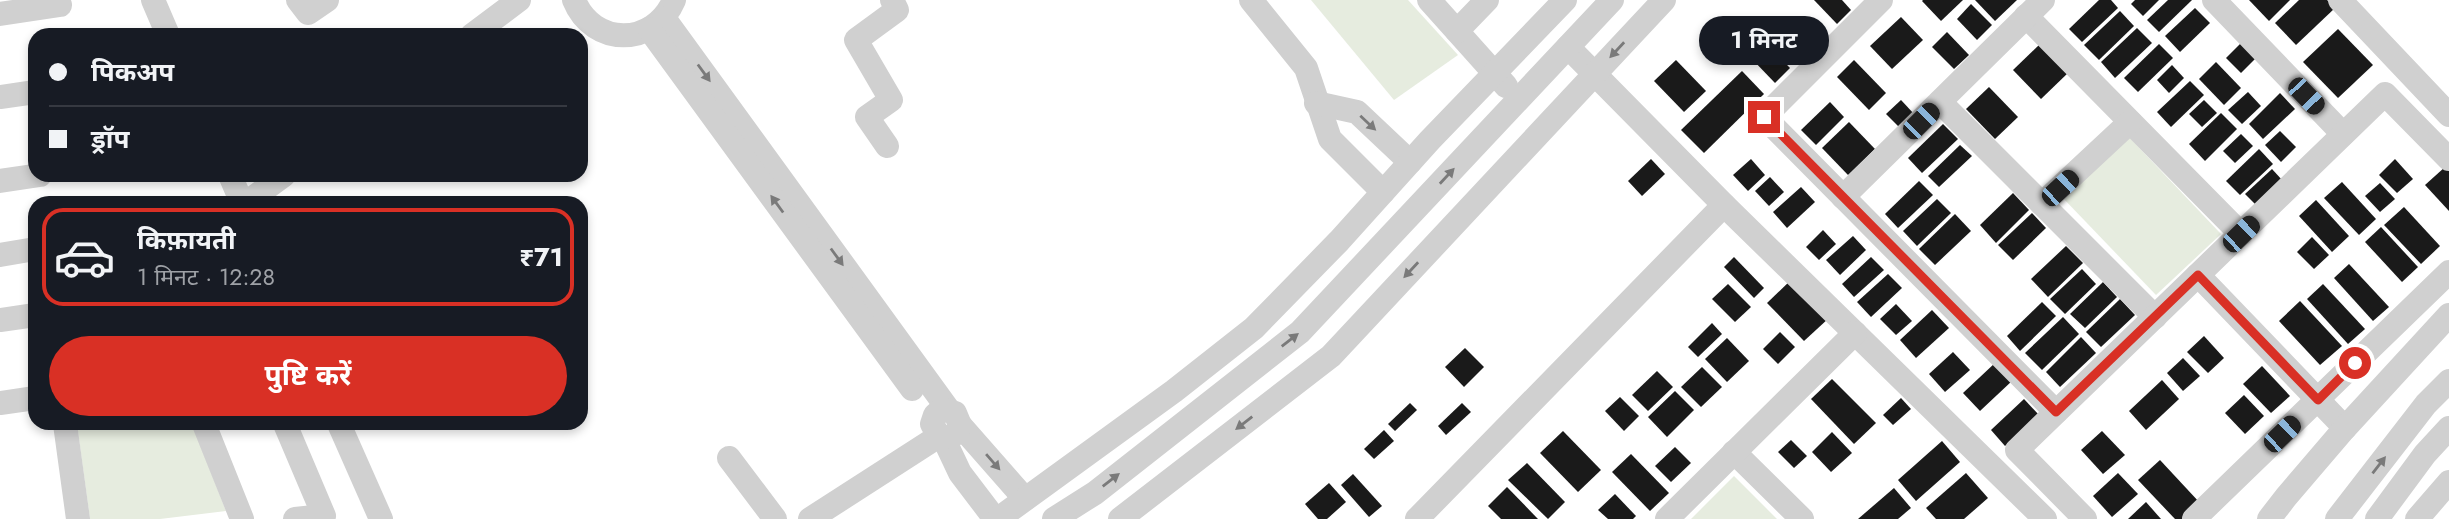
<!DOCTYPE html>
<html lang="hi">
<meta charset="utf-8">
<style>
body{margin:0;font-family:Jost,"Noto Sans Devanagari",sans-serif;background:#20242c;color:#f1f3f6;height:100vh;display:flex;flex-direction:column;font-size:26px;white-space:nowrap}
*{box-sizing:border-box;margin:0}
p{font-size:23px;color:#9ea1a6}
.icon{flex:none;width:38px;height:38px;fill:none;stroke:currentColor;stroke-width:2;stroke-linecap:round;stroke-linejoin:round}
.map{position:relative;flex:1;overflow:hidden}
.details{position:absolute;left:28px;top:196px;width:560px;height:234px;display:flex;flex-direction:column;background:#171b24;border-radius:21px;box-shadow:0 4px 10px #0003}
.details>*{flex:none}
.banner{position:absolute;left:28px;top:28px;width:560px;height:154px;border-radius:21px;box-shadow:0 4px 10px #0003;display:grid;align-content:center;height:154px;padding:0 21px;background:#171b24}
.end{position:absolute;width:32px;height:32px;margin:-16px;border:9px solid #d93025;background:#fff;box-shadow:0 0 0 4px #fff}
.from{border-radius:50%}
.bubble{position:absolute;height:49px;border-radius:24px;background:#171b24;box-shadow:0 4px 10px #0003;font-size:23px;font-weight:700;line-height:49px;text-align:center}
.car{position:absolute;width:21px;height:42px;margin:-21px -10px;border-radius:9px;box-shadow:0 0 5px 2px #0007;background:linear-gradient(#222 24%,#8ab4d8 0 40%,#222 0 76%,#8ab4d8 0 86%,#222 0)}
.banner b{display:flex;align-items:center;gap:24px;height:66px;font-size:26px}
.banner b+b{border-top:2px solid #363941}
.banner i{width:18px;height:18px;background:#f1f3f6}
ul{padding:12px 0 0;list-style:none}
li{display:flex;align-items:center;gap:21px;height:98px;margin:0 14px 10px;padding:0 7px;border:4px solid transparent;border-radius:21px}
li div{flex:1}
li b{display:block;font-size:26px}
li em{font-style:normal;font-weight:700}
li.active{border-color:#d93025}
li>.icon{width:63px;height:63px;stroke-width:1.5}
.cta{display:flex;gap:14px;margin-top:auto;padding:14px 21px}
.cta a{flex:1;height:80px;border-radius:42px;background:#d93025;color:#fff;font-size:28px;font-weight:700;line-height:80px;text-align:center}
.map>svg:first-child{display:block}
</style>
<div class="map">
<svg width="2449" height="519" viewBox="0 0 2449 519">
<rect width="100%" height="100%" fill="#fff"/>
<g fill="#e6ecdf">
<polygon points="1311,0 1408,0 1458,55 1394,100"/>
<polygon points="2127,135 2221,234 2156,295 2062,197"/>
<polygon points="77,424 192,424 226,511 160,519 90,519"/>
<polygon points="1734,476 1777,519 1778,519 1691,519"/>
</g>
<g fill="#1a1a1a">
<polygon points="1814,0 1842,0 1851,10 1837,24"/>
<polygon points="1923,0 1963,0 1941,21 1922,1"/>
<polygon points="1975,0 2017,0 1995,21"/>
<polygon points="2099,0 2111,0 2118,8 2082,42 2069,29"/>
<polygon points="2135,0 2159,0 2143,16 2131,4"/>
<polygon points="2168,0 2192,0 2159,32 2147,20"/>
<polygon points="2249,0 2290,0 2269,21"/>
<polygon points="2299,0 2327,0 2335,8 2296,45 2275,23"/>
<polygon points="1971,4 1992,25 1977,40 1957,19"/>
<polygon points="2195,8 2210,23 2180,52 2165,36"/>
<polygon points="2120,11 2134,26 2099,60 2084,45"/>
<polygon points="1901,17 1923,40 1892,69 1870,46"/>
<polygon points="2137,28 2152,43 2115,78 2101,62"/>
<polygon points="2338,29 2373,65 2338,98 2303,62"/>
<polygon points="1947,32 1969,55 1954,69 1932,47"/>
<polygon points="2242,42 2257,57 2241,73 2226,58"/>
<polygon points="1766,43 1790,68 1775,83 1751,58"/>
<polygon points="2041,43 2069,72 2041,99 2013,70"/>
<polygon points="2159,44 2173,58 2138,92 2124,78"/>
<polygon points="1676,60 1706,91 1684,112 1654,81"/>
<polygon points="1854,60 1886,93 1869,110 1837,77"/>
<polygon points="2216,62 2241,88 2224,105 2199,79"/>
<polygon points="2172,65 2184,78 2169,93 2157,80"/>
<polygon points="1742,71 1764,94 1704,153 1681,130"/>
<polygon points="2190,81 2204,95 2171,127 2157,112"/>
<polygon points="1989,87 2018,117 1995,139 1966,109"/>
<polygon points="2248,92 2261,106 2242,124 2228,110"/>
<polygon points="2280,93 2295,109 2263,139 2249,124"/>
<polygon points="1901,100 1915,115 1901,129 1886,114"/>
<polygon points="2204,100 2217,113 2202,127 2189,114"/>
<polygon points="1830,102 1844,117 1816,145 1801,130"/>
<polygon points="2221,113 2237,129 2205,161 2189,144"/>
<polygon points="1849,122 1875,149 1848,175 1822,148"/>
<polygon points="1943,124 1958,139 1922,173 1908,158"/>
<polygon points="2280,131 2296,147 2281,162 2265,145"/>
<polygon points="2241,134 2253,146 2235,163 2223,151"/>
<polygon points="1960,145 1972,156 1939,187 1928,176"/>
<polygon points="2259,149 2273,164 2240,195 2226,181"/>
<polygon points="1651,159 1665,174 1642,196 1628,181"/>
<polygon points="1751,159 1765,175 1748,191 1733,175"/>
<polygon points="2395,159 2413,179 2397,193 2379,175"/>
<polygon points="2445,167 2449,171 2449,211 2425,185"/>
<polygon points="2272,169 2283,181 2257,206 2245,194"/>
<polygon points="1770,177 1784,192 1769,206 1755,191"/>
<polygon points="1919,181 1933,195 1898,228 1885,214"/>
<polygon points="2342,182 2376,219 2359,235 2324,198"/>
<polygon points="2380,183 2395,199 2380,212 2365,196"/>
<polygon points="1801,187 1815,202 1787,228 1773,212"/>
<polygon points="2013,193 2029,210 1996,243 1980,225"/>
<polygon points="1937,199 1951,213 1917,246 1903,231"/>
<polygon points="2316,200 2349,236 2332,252 2299,216"/>
<polygon points="2404,207 2440,246 2421,264 2384,225"/>
<polygon points="2032,213 2046,228 2013,260 1998,245"/>
<polygon points="1955,214 1971,231 1935,265 1919,249"/>
<polygon points="2381,227 2418,267 2402,282 2365,242"/>
<polygon points="1823,230 1836,244 1819,260 1806,247"/>
<polygon points="1853,236 1866,250 1840,275 1826,260"/>
<polygon points="2312,237 2329,255 2314,269 2297,252"/>
<polygon points="2066,246 2083,263 2048,297 2031,279"/>
<polygon points="1734,257 1764,288 1754,298 1724,267"/>
<polygon points="1871,257 1884,270 1854,297 1842,284"/>
<polygon points="2349,264 2389,307 2373,321 2334,278"/>
<polygon points="2082,269 2096,284 2065,314 2050,299"/>
<polygon points="1888,274 1902,288 1871,317 1857,302"/>
<polygon points="1792,279 1829,318 1804,341 1767,303"/>
<polygon points="2103,282 2117,297 2085,328 2070,314"/>
<polygon points="1728,284 1751,307 1735,322 1712,299"/>
<polygon points="2323,284 2365,329 2348,344 2307,299"/>
<polygon points="2120,299 2135,315 2101,347 2086,332"/>
<polygon points="2300,301 2342,346 2320,365 2279,321"/>
<polygon points="2042,302 2056,316 2020,351 2007,336"/>
<polygon points="1896,304 1912,321 1896,335 1880,319"/>
<polygon points="1932,310 1949,328 1916,358 1900,340"/>
<polygon points="2063,317 2079,334 2042,370 2025,353"/>
<polygon points="1712,323 1722,334 1698,357 1688,347"/>
<polygon points="1780,332 1795,347 1778,364 1763,349"/>
<polygon points="2204,336 2224,358 2208,373 2187,352"/>
<polygon points="2081,337 2096,353 2060,387 2046,372"/>
<polygon points="1727,338 1749,361 1727,382 1705,359"/>
<polygon points="1465,348 1484,367 1464,387 1445,367"/>
<polygon points="1953,352 1970,370 1945,392 1929,374"/>
<polygon points="2183,358 2200,376 2183,391 2167,373"/>
<polygon points="1996,362 2013,380 1980,411 1963,393"/>
<polygon points="2262,366 2290,396 2271,413 2243,384"/>
<polygon points="1702,367 1722,387 1701,407 1681,387"/>
<polygon points="1657,371 1673,387 1648,411 1632,395"/>
<polygon points="1832,379 1876,423 1854,444 1811,399"/>
<polygon points="2162,380 2179,399 2146,430 2129,411"/>
<polygon points="1675,391 1694,410 1667,437 1648,417"/>
<polygon points="2244,395 2264,416 2245,434 2225,413"/>
<polygon points="1620,397 1639,416 1624,431 1605,411"/>
<polygon points="1901,398 1911,409 1893,425 1883,415"/>
<polygon points="2024,399 2039,415 2005,446 1991,430"/>
<polygon points="1410,403 1417,410 1395,431 1388,424"/>
<polygon points="1462,403 1471,412 1446,435 1438,426"/>
<polygon points="1384,430 1394,441 1374,459 1364,449"/>
<polygon points="1563,431 1601,470 1578,492 1540,453"/>
<polygon points="2102,431 2125,455 2103,474 2081,450"/>
<polygon points="1832,432 1852,453 1831,472 1812,452"/>
<polygon points="1791,440 1807,456 1794,468 1778,452"/>
<polygon points="1942,441 1960,462 1916,501 1898,480"/>
<polygon points="1675,447 1691,463 1671,482 1655,466"/>
<polygon points="1631,454 1669,493 1650,511 1612,472"/>
<polygon points="2160,460 2200,503 2182,519 2175,519 2138,480"/>
<polygon points="1527,463 1565,502 1548,519 1508,480"/>
<polygon points="1966,473 1988,498 1964,519 1936,519 1926,508"/>
<polygon points="2118,473 2138,494 2112,517 2093,496"/>
<polygon points="1353,474 1382,506 1369,517 1341,485"/>
<polygon points="1329,483 1346,502 1327,519 1318,519 1305,504"/>
<polygon points="1507,487 1538,519 1501,519 1488,506"/>
<polygon points="1894,488 1911,508 1898,519 1858,519"/>
<polygon points="1615,494 1636,516 1633,519 1608,519 1598,510"/>
<polygon points="2146,502 2161,519 2128,519"/>
</g>
<g fill="none" stroke-linecap="round" stroke-linejoin="round">
<g stroke="#d0d0d0" stroke-width="24">
<polyline points="153,0 168,35"/>
<polyline points="298,0 308,13 327,0"/>
<path d="M574 0C593 47 654 47 674 0"/>
<polyline points="1251,0 1306,68 1330,139 1383,192"/>
<polyline points="1429,0 1506,86"/>
<polyline points="1881,0 1764,117 2056,412"/>
<polyline points="2214,0 2343,134"/>
<polyline points="2340,0 2449,115"/>
<polyline points="0,14 60,5"/>
<polyline points="2026,16 2241,234"/>
<polyline points="664,18 948,409"/>
<polyline points="649,29 912,389"/>
<polyline points="1457,31 1487,0"/>
<polyline points="472,35 519,0"/>
<polyline points="1568,47 1724,205 2045,519"/>
<polyline points="0,97 35,92"/>
<polyline points="1940,102 2155,317"/>
<polyline points="1316,103 1357,112 1410,162"/>
<polyline points="887,146 867,117 891,100 856,40 897,10 892,0"/>
<polyline points="230,175 242,203"/>
<polyline points="0,181 40,175"/>
<polyline points="1843,197 2043,0"/>
<polyline points="246,203 284,175"/>
<polyline points="2042,204 2130,122"/>
<polyline points="0,255 35,249"/>
<polyline points="2198,275 2345,428"/>
<polyline points="0,320 35,315"/>
<polyline points="0,403 35,398"/>
<polyline points="65,424 78,519"/>
<polyline points="204,424 242,519"/>
<polyline points="285,424 324,516 295,519"/>
<polyline points="339,424 381,519"/>
<polyline points="960,425 1025,499"/>
<polyline points="943,437 960,473 995,519"/>
<polyline points="1734,452 1802,519"/>
<polyline points="729,458 775,519"/>
<path d="M810 519 939 436C949 439 957 436 960 425L955 413 942 409 935 415 932 424 939 436"/>
<polyline points="998,519 1174,391 1254,328 1339,241 1430,140 1565,0"/>
<polyline points="1054,519 1095,493 1300,332 1612,0"/>
<polyline points="1120,519 1331,356 1664,0"/>
<polyline points="1417,519 1724,205"/>
<polyline points="1667,519 1855,333"/>
<polyline points="2085,519 2017,450 2385,94 2449,159"/>
<polyline points="2194,519 2449,272"/>
<polyline points="2269,519 2286,497 2345,428 2449,315"/>
<polyline points="2337,519 2426,404 2449,381"/>
<polyline points="2377,519 2425,454 2449,428"/>
<polyline points="2417,519 2449,482"/>
</g>
</g>
<defs><path id="oneway-solid" d="M-6-.8H1V-3.2L6.5 0L1 3.2V.8H-6Z" transform="scale(1.75)"/></defs>
<g fill="#7a7a7a">
<use href="#oneway-solid" transform="translate(1617 50) rotate(133)"/>
<use href="#oneway-solid" transform="translate(704 73) rotate(54)"/>
<use href="#oneway-solid" transform="translate(1368 123) rotate(43)"/>
<use href="#oneway-solid" transform="translate(1447 176) rotate(-47)"/>
<use href="#oneway-solid" transform="translate(777 204) rotate(-126)"/>
<use href="#oneway-solid" transform="translate(837 257) rotate(54)"/>
<use href="#oneway-solid" transform="translate(1411 270) rotate(133)"/>
<use href="#oneway-solid" transform="translate(1290 340) rotate(-38)"/>
<use href="#oneway-solid" transform="translate(1244 423) rotate(142)"/>
<use href="#oneway-solid" transform="translate(993 462) rotate(49)"/>
<use href="#oneway-solid" transform="translate(2379 465) rotate(-52)"/>
<use href="#oneway-solid" transform="translate(1111 480) rotate(-38)"/>
</g>
<g fill="none" stroke-linecap="round" stroke-linejoin="round">
<polyline stroke="#d93025" stroke-width="9" points="1764,117 2056,412 2198,275 2318,400 2355,363"/>
</g>
</svg>
<i class="end from" style="left:2355px;top:363px"></i>
<i class="end" style="left:1764px;top:117px"></i>
<div class="bubble" style="left:1699px;top:16px;width:130px">1 मिनट</div>
<i class="car" style="left:2306px;top:96px;rotate:136deg"></i>
<i class="car" style="left:1921px;top:121px;rotate:45deg"></i>
<i class="car" style="left:2060px;top:188px;rotate:47deg"></i>
<i class="car" style="left:2241px;top:234px;rotate:46deg"></i>
<i class="car" style="left:2282px;top:434px;rotate:46deg"></i>
<div class="banner">
<b><i class="from"></i>पिकअप</b>
<b><i></i>ड्रॉप</b>
</div>
<section class="details">
<ul>
<li class="active"><svg class="icon" aria-label="car" viewBox="0 0 24 24"><path d="M5 17H2v-5l4-1 3-4h7l3 4 3 1v5h-3M9 17h6M6 11h13"/><circle cx="7" cy="17" r="2"/><circle cx="17" cy="17" r="2"/></svg><div><b>किफ़ायती</b><p>1 मिनट · 12:28</p></div><em>₹71</em></li>
</ul>
<div class="cta"><a>पुष्टि करें</a></div>
</section>
</div>
